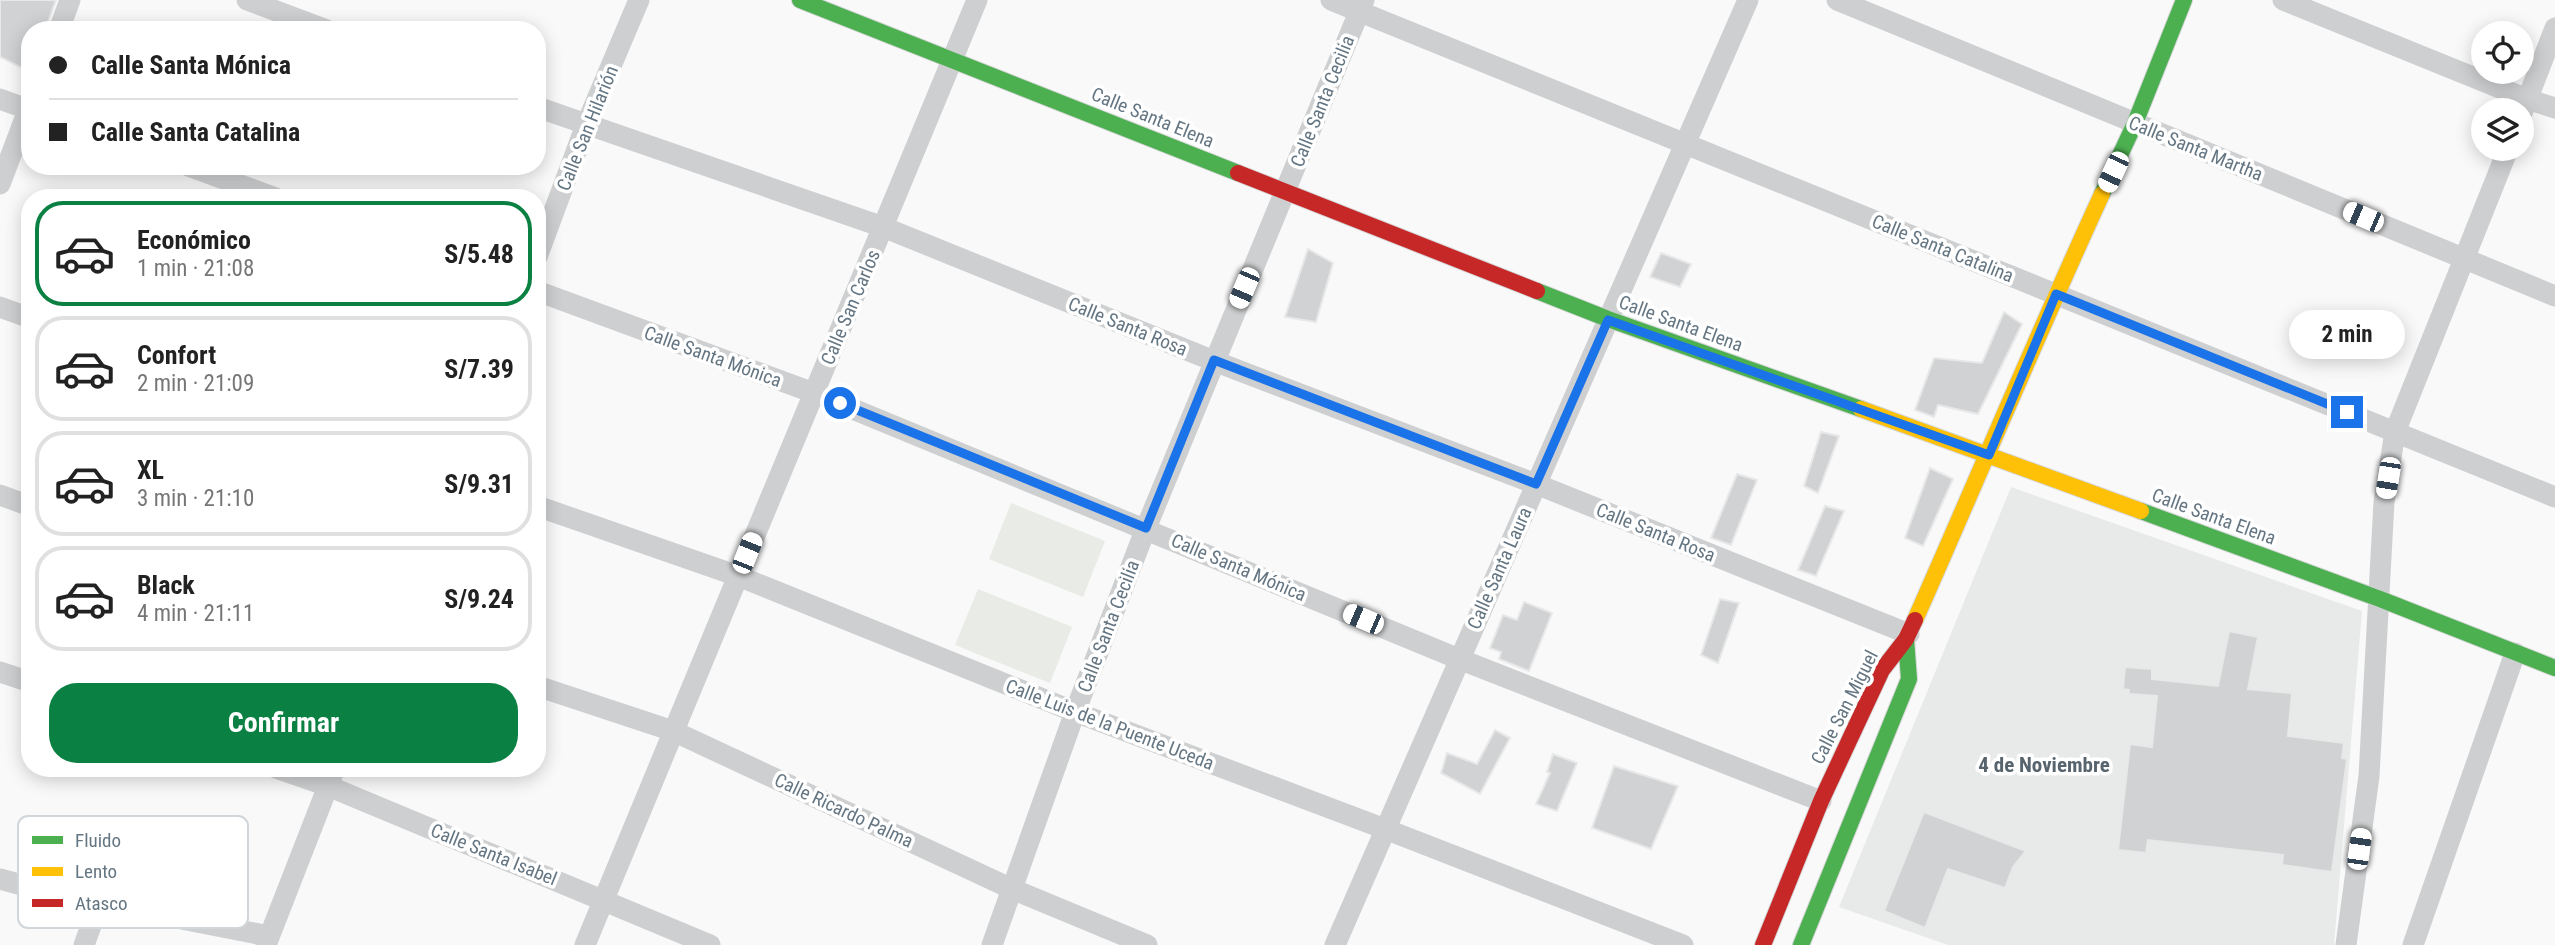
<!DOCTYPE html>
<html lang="es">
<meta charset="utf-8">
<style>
body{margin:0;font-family:"Roboto Condensed",sans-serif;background:#f2f2f2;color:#222;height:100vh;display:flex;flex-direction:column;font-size:26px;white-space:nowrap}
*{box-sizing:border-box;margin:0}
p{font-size:23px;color:#767676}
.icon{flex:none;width:38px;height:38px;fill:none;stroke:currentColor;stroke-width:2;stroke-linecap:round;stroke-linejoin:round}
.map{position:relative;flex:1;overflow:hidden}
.sheet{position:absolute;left:21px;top:189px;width:525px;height:588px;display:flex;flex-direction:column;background:#fff;border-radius:28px;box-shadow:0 4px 18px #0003}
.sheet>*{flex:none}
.banner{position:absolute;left:21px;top:21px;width:525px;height:154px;border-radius:28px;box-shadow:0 4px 18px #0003;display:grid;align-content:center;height:154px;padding:0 28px;background:#fff}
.fabs{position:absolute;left:2471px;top:21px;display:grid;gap:14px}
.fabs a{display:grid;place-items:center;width:63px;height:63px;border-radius:50%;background:#fff;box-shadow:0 4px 18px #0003;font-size:35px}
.end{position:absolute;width:32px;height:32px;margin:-16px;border:9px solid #1a73e8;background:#fff;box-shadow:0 0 0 4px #fff}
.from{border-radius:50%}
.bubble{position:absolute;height:49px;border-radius:24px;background:#fff;box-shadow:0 4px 18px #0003;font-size:23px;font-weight:700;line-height:49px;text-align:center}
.car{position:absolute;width:21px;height:42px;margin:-21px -10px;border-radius:9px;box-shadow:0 0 5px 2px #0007;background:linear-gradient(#fff 24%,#345 0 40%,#fff 0 76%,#345 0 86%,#fff 0)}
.banner b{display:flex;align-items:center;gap:24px;height:66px;font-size:26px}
.banner b+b{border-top:2px solid #e0e0e0}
.banner i{width:18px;height:18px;background:#222}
ul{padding:12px 0 0;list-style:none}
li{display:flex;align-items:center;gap:21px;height:105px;margin:0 14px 10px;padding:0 14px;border:4px solid #e0e0e0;border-radius:28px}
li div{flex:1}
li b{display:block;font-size:26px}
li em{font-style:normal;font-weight:700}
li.active{border-color:#0b8043}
li>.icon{width:63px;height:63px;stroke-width:1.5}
.cta{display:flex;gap:14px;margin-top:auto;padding:14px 28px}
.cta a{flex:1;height:80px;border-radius:28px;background:#0b8043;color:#fff;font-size:28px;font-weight:700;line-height:80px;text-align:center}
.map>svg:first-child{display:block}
</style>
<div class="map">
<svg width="2555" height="945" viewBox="0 0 2555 945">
<rect width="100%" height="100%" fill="#f9f9f9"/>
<polygon fill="#e8e9e9" points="2011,487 2362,611 2334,945 1948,945 1839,907"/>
<g fill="#e8ebe6">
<polygon points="1011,503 1105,541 1083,597 989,559"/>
<polygon points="978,589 1072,627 1050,683 955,645"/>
</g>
<g fill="#d0d2d3" stroke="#e8e8e8" stroke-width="2">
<polygon points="0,0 56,0 45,30 30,30 30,72 0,57"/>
<polygon points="1308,249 1333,263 1316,322 1285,317"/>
<polygon points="1661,253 1691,264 1680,287 1650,277"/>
<polygon points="2004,312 2022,324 1978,414 1938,405 1934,417 1915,410 1934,358 1982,363"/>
<polygon points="1821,432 1839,436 1818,493 1804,486"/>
<polygon points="1930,468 1953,479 1923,546 1905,538"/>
<polygon points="1737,474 1757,480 1731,545 1711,538"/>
<polygon points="1825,506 1844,511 1816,576 1798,570"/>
<polygon points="1720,599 1739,603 1718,663 1701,655"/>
<polygon points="1524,602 1552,613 1529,671 1499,659 1501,652 1490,648 1503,615 1517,620"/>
<polygon points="2229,631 2258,637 2248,689 2292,693 2288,736 2344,743 2342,758 2347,759 2332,872 2282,865 2283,855 2148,840 2146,853 2118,850 2130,744 2152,747 2157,696 2129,694 2129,690 2123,689 2125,667 2152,669 2152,679 2218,686"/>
<polygon points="1495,730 1510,738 1480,794 1441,773 1447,753 1477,764"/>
<polygon points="1553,754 1577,763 1557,811 1536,804 1550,773 1547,772"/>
<polygon points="1614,766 1678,786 1651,849 1592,828"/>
<polygon points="1924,812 2026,851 2013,867 2005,888 1948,869 1925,928 1884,911"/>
</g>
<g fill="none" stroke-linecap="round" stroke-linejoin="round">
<g stroke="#d5d6d7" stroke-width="18">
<g id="fast">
<polyline points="800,0 1238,173"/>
<polyline points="2102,194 2135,123 2184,0"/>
<polyline points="1537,291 1608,319 1861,409"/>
<polyline points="2141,511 2380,599 2555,668"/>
<polyline points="1801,945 1909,679 1906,639"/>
</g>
</g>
<g stroke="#d5d6d7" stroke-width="18">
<g id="slow">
<polyline points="1861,409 2141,511"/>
<path d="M1915 620C1978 478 2037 335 2102 194"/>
</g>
</g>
<g stroke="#d5d6d7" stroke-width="18">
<g id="jam">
<polyline points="1238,173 1537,291"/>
<polyline points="1763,945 1821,801 1882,670 1906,639 1915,620"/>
</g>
</g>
<g stroke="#cecfd0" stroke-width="21">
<polyline points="247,0 327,30"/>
<polyline points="1331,0 2555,497"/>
<polyline points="1837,0 2555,296"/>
<polyline points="2283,0 2527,99 2555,108"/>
<polyline points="59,30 70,0"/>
<polyline points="0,99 30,110"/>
<polyline points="537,107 883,227 1214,361 1536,484 1909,634"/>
<polyline points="2522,113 2555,28"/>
<polyline points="188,166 276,198"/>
<polyline points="0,184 30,105"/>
<polyline points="537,257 586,125 639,0"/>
<polyline points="537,291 814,393 1459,659 1821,801"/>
<polyline points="0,307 30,318"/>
<polyline points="0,495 30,506"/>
<polyline points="537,506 738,576 1075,712 1385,829 1683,945"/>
<polyline points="0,672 30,682"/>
<polyline points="537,686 673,731 1012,889 1147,945"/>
<polyline points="276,768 328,786 710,945"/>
<polyline points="0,879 59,895 269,936"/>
<polyline points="84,945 99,904"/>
<polyline points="266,945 335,768"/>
<polyline points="585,945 977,0"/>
<polyline points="992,945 1075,712 1146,528 1364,0"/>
<polyline points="1335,945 1748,0"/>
<polyline points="2346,945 2369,776 2384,502 2395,432 2508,149"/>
<polyline points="2413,945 2515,653"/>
</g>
<use href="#fast" stroke="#4caf50" stroke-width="16"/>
<use href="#slow" stroke="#ffc107" stroke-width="16"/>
<use href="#jam" stroke="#c62828" stroke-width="16"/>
</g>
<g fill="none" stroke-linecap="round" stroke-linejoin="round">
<polyline stroke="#1a73e8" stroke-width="9" points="840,403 1146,528 1214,360 1536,484 1608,320 1989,455 2056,294 2347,412"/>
</g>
<g text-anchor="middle" stroke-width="7" stroke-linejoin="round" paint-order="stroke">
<g font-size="19" fill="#657683" stroke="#fff">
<text transform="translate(1322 101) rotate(-68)" y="7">Calle Santa Cecilia</text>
<text transform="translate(1153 117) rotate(22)" y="7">Calle Santa Elena</text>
<text transform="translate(587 128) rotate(-68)" y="7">Calle San Hilarión</text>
<text transform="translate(2196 148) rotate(22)" y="7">Calle Santa Martha</text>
<text transform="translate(1943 248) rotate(22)" y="7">Calle Santa Catalina</text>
<text transform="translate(850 307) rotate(-67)" y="7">Calle San Carlos</text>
<text transform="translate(1681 323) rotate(20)" y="7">Calle Santa Elena</text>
<text transform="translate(1128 326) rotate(22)" y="7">Calle Santa Rosa</text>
<text transform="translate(713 356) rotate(20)" y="7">Calle Santa Mónica</text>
<text transform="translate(2214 516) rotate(20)" y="7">Calle Santa Elena</text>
<text transform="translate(1656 532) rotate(22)" y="7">Calle Santa Rosa</text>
<text transform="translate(1239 567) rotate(23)" y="7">Calle Santa Mónica</text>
<text transform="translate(1499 568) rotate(-66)" y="7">Calle Santa Laura</text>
<text transform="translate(1108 626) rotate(-69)" y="7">Calle Santa Cecilia</text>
<text transform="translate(1844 707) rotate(-63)" y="7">Calle San Miguel</text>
<text transform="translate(1110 724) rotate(21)" y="7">Calle Luis de la Puente Uceda</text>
<text transform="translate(844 810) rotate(25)" y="7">Calle Ricardo Palma</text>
<text transform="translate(494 854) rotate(22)" y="7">Calle Santa Isabel</text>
</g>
<g font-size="21" font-weight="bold" fill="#57646e" stroke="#fff">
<text x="2044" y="772">4 de Noviembre</text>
</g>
</g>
<rect x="18" y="816" width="230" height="112" rx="10" fill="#fff" stroke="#d1d6da" stroke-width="2"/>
<rect x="32" y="836" width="31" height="8" fill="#4caf50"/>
<rect x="32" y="867" width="31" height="9" fill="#ffc107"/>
<rect x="32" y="899" width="31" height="8" fill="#c62828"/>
<g font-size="19" fill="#657683">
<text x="75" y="847">Fluido</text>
<text x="75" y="878">Lento</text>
<text x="75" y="910">Atasco</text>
</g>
</svg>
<div class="fabs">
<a><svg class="icon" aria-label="locate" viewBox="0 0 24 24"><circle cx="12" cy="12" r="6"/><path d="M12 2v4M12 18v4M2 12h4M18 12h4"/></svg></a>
<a><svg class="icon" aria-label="layers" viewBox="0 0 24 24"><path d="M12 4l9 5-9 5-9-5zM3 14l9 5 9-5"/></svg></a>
</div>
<i class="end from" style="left:840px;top:403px"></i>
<i class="end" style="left:2347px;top:412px"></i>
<div class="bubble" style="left:2289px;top:310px;width:116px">2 min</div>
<i class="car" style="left:2113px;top:172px;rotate:205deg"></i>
<i class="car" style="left:2363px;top:217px;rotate:293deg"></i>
<i class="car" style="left:1244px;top:288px;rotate:203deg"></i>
<i class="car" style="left:2388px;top:478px;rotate:189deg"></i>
<i class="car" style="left:747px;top:553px;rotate:22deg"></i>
<i class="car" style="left:1363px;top:619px;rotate:293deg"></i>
<i class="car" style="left:2359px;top:849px;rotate:8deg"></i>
<div class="banner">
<b><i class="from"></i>Calle Santa Mónica</b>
<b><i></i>Calle Santa Catalina</b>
</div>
<section class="sheet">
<ul>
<li class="active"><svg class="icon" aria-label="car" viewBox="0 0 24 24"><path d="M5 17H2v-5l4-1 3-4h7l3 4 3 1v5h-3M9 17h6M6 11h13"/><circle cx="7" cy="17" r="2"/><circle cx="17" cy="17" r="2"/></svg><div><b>Económico</b><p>1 min · 21:08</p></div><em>S/5.48</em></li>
<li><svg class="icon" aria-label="car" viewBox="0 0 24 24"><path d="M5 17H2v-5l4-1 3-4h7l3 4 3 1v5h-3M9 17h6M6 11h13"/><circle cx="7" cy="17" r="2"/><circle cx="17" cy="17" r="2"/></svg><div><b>Confort</b><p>2 min · 21:09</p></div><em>S/7.39</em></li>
<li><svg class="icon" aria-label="car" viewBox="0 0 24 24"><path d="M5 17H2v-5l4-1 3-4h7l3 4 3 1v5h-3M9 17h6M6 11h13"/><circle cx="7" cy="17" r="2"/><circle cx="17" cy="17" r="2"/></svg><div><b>XL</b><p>3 min · 21:10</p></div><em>S/9.31</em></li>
<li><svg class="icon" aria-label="car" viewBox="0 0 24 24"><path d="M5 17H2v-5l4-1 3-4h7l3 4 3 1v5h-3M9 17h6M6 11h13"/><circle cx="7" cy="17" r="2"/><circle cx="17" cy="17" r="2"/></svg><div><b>Black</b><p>4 min · 21:11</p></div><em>S/9.24</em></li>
</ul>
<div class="cta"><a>Confirmar</a></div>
</section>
</div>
